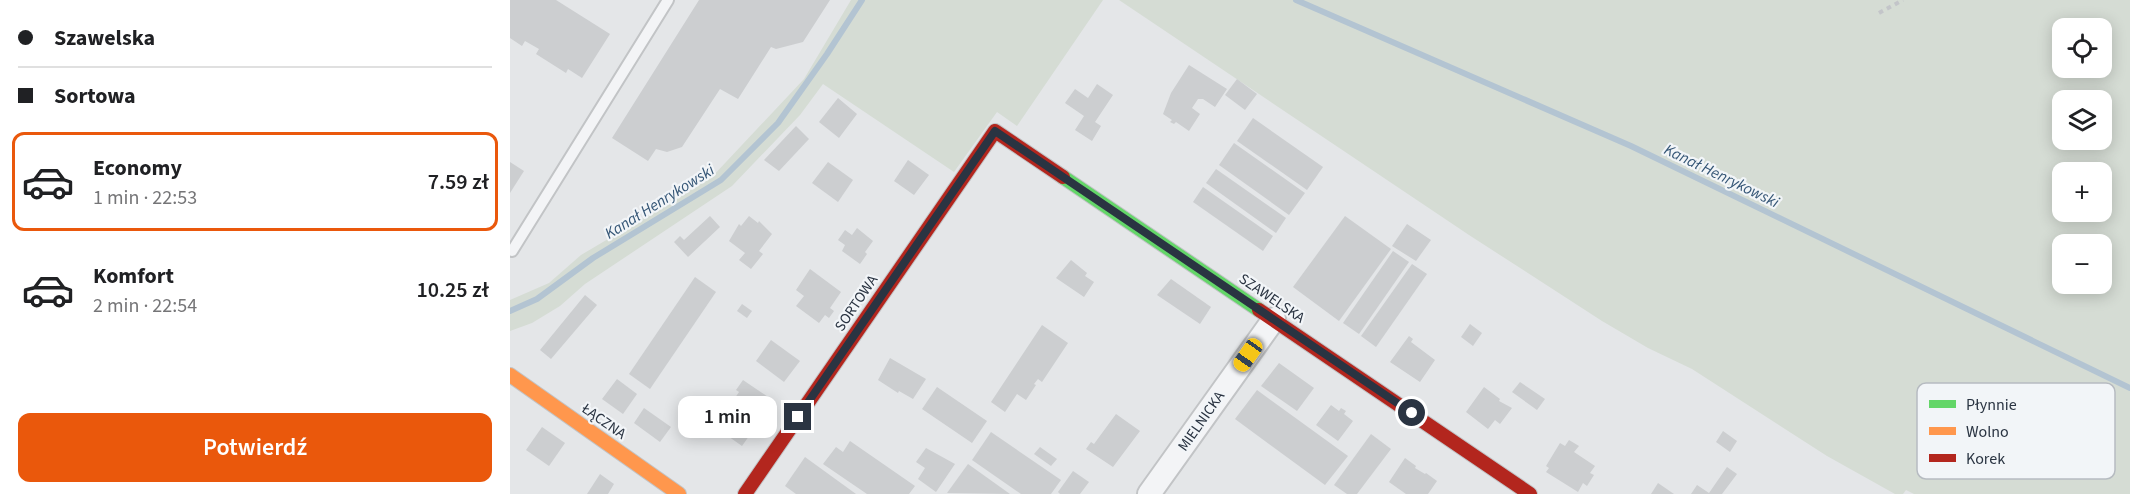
<!DOCTYPE html>
<html lang="pl">
<meta charset="utf-8">
<style>
body{margin:0;font-family:"Source Sans 3",sans-serif;background:#f2f2f2;color:#202124;height:100vh;display:flex;flex-direction:column;font-size:22px;white-space:nowrap}
*{box-sizing:border-box;margin:0}
p{font-size:20px;color:#757577}
.icon{flex:none;width:33px;height:33px;fill:none;stroke:currentColor;stroke-width:2;stroke-linecap:round;stroke-linejoin:round}
.map{position:relative;flex:1;overflow:hidden}
.details{display:flex;flex-direction:column;background:#fff;width:510px}
.details>*{flex:none}
.banner{display:grid;align-content:center;height:132px;padding:0 18px;background:#fff}
.buttons{position:absolute;left:1542px;top:18px;display:grid;gap:12px}
.buttons a{display:grid;place-items:center;width:60px;height:60px;border-radius:12px;background:#fff;box-shadow:0 3px 15px #0003;font-size:30px}
.end{position:absolute;width:27px;height:27px;margin:-14px;border:8px solid #2a3442;background:#fff;box-shadow:0 0 0 3px #fff}
.from{border-radius:50%}
.bubble{position:absolute;height:42px;border-radius:12px;background:#fff;box-shadow:0 3px 15px #0003;font-size:20px;font-weight:600;line-height:42px;text-align:center}
.car{position:absolute;width:18px;height:36px;margin:-18px -9px;border-radius:8px;box-shadow:0 0 4px 2px #0007;background:linear-gradient(#f5c518 24%,#345 0 40%,#f5c518 0 76%,#345 0 86%,#f5c518 0)}
.banner b{display:flex;align-items:center;gap:21px;height:57px;font-size:22px}
.banner b+b{border-top:2px solid #e0e0e0}
.banner i{width:15px;height:15px;background:#202124}
ul{padding:0;list-style:none}
li{display:flex;align-items:center;gap:18px;height:99px;margin:0 12px 9px;padding:0 6px;border:3px solid transparent;border-radius:12px}
li div{flex:1}
li b{display:block;font-size:22px}
li em{font-style:normal;font-weight:600}
li.selected{border-color:#ea580c}
li>.icon{width:54px;height:54px;stroke-width:1.5}
.button{display:flex;gap:12px;margin-top:auto;padding:12px 18px}
.button a{flex:1;height:69px;border-radius:12px;background:#ea580c;color:#fff;font-size:24px;font-weight:600;line-height:69px;text-align:center}
main{display:flex;flex:1;min-height:0}
.map>svg:first-child{display:block}
</style>
<main>
<section class="details">
<div class="banner">
<b><i class="from"></i>Szawelska</b>
<b><i></i>Sortowa</b>
</div>
<ul>
<li class="selected"><svg class="icon" aria-label="car" viewBox="0 0 24 24"><path d="M5 17H2v-5l4-1 3-4h7l3 4 3 1v5h-3M9 17h6M6 11h13"/><circle cx="7" cy="17" r="2"/><circle cx="17" cy="17" r="2"/></svg><div><b>Economy</b><p>1 min · 22:53</p></div><em>7.59 zł</em></li>
<li><svg class="icon" aria-label="car" viewBox="0 0 24 24"><path d="M5 17H2v-5l4-1 3-4h7l3 4 3 1v5h-3M9 17h6M6 11h13"/><circle cx="7" cy="17" r="2"/><circle cx="17" cy="17" r="2"/></svg><div><b>Komfort</b><p>2 min · 22:54</p></div><em>10.25 zł</em></li>
</ul>
<div class="button"><a>Potwierdź</a></div>
</section>
<div class="map">
<svg width="1620" height="494" viewBox="0 0 1620 494">
<rect width="100%" height="100%" fill="#e4e6e8"/>
<g fill="#d5dcd4" fill-rule="evenodd">
<polygon points="341,0 593,0 507,126 487,112 444,172 313,84 290,115 222,186 75,284 50,306 22,323 0,331 0,300 39,283 71,255 201,178 294,79"/>
<path d="M609 0H1620V494H1404L1396 490 1393 494H1385L1317 456 1182 369 1138 348 1092 321 959 235ZM1552 28H1592V68H1552ZM1552 100H1592V140H1552ZM1552 172H1592V212H1552ZM1552 244H1592V284H1552Z"/>
</g>
<g fill="none" stroke-linecap="round" stroke-linejoin="round">
<g stroke="#b3c4d2" stroke-width="6">
<polyline points="786,0 1121,146 1620,388"/>
<polyline points="0,311 27,299 83,258 211,180 268,123 317,54 352,0"/>
</g>
</g>
<g fill="#ccced0">
<polygon points="0,0 46,0 100,34 72,78 58,69 56,73 26,54 29,49 15,41 12,46 0,38"/>
<polygon points="189,0 320,0 293,42 266,49 261,47 228,99 210,89 172,147 157,152 146,149 138,161 102,138"/>
<polygon points="679,65 717,89 705,107 693,99 688,99 682,108 690,114 679,131 666,122 664,124 660,122 662,120 653,114 661,93"/>
<polygon points="727,79 747,94 735,110 715,95"/>
<polygon points="587,84 603,95 585,122 591,126 582,141 565,130 574,116 555,103 565,89 578,98"/>
<polygon points="328,98 347,114 329,138 309,122"/>
<polygon points="743,118 813,167 797,190 727,141"/>
<polygon points="286,126 299,139 269,171 254,160"/>
<polygon points="724,143 795,193 779,215 709,165"/>
<polygon points="398,160 419,175 404,195 384,181"/>
<polygon points="0,162 14,171 0,193"/>
<polygon points="318,162 343,180 328,202 302,183"/>
<polygon points="706,169 776,218 766,233 696,183"/>
<polygon points="693,187 763,236 753,251 683,202"/>
<polygon points="200,216 210,227 178,257 164,242 170,236 174,240"/>
<polygon points="239,216 248,223 249,221 262,234 249,251 253,254 241,269 229,260 235,253 219,241 229,224 231,226"/>
<polygon points="835,216 881,249 829,321 783,287"/>
<polygon points="897,224 921,240 906,261 882,246"/>
<polygon points="347,228 363,241 355,252 357,254 350,264 332,251 335,245 328,240 335,230 342,235"/>
<polygon points="883,251 899,262 849,334 833,323"/>
<polygon points="561,260 577,273 575,276 584,282 574,297 546,278"/>
<polygon points="902,264 917,274 866,347 851,336"/>
<polygon points="300,269 331,292 320,308 324,311 319,318 315,315 309,323 286,306 294,296 286,290"/>
<polygon points="185,277 206,292 140,389 119,374"/>
<polygon points="661,279 701,307 690,324 647,295"/>
<polygon points="75,295 87,305 41,359 30,350"/>
<polygon points="232,304 242,311 237,318 227,311"/>
<polygon points="960,324 972,333 963,346 951,337"/>
<polygon points="532,325 558,343 532,382 528,379 524,384 526,385 516,400 507,394 495,412 481,402"/>
<polygon points="899,336 903,339 901,342 925,360 910,382 880,362"/>
<polygon points="261,340 290,361 274,382 246,361"/>
<polygon points="380,358 416,379 403,399 389,391 388,393 368,380"/>
<polygon points="769,363 804,388 787,411 751,386"/>
<polygon points="107,379 127,394 113,414 92,399"/>
<polygon points="233,380 264,401 232,446 205,427 229,392 226,390"/>
<polygon points="1010,382 1035,399 1027,410 1002,392"/>
<polygon points="427,387 477,421 462,443 412,409"/>
<polygon points="974,387 990,399 989,401 1002,408 990,424 985,420 978,429 956,412"/>
<polygon points="747,390 838,456 815,485 725,419"/>
<polygon points="821,405 829,411 831,408 836,411 834,414 843,421 828,441 806,425"/>
<polygon points="134,408 161,427 150,442 124,423"/>
<polygon points="606,414 630,431 603,467 576,449 581,442 584,444"/>
<polygon points="32,427 55,443 39,466 16,450"/>
<polygon points="1213,431 1227,441 1220,452 1206,442"/>
<polygon points="481,432 551,480 541,494 511,494 462,460"/>
<polygon points="861,434 881,449 847,494 837,494 824,485"/>
<polygon points="1059,440 1069,446 1064,452 1085,466 1080,473 1084,475 1077,486 1073,483 1068,492 1036,472 1039,468 1036,466 1050,443 1055,446"/>
<polygon points="340,441 405,486 399,494 357,494 313,464 326,447 333,452"/>
<polygon points="530,447 547,459 541,466 524,454"/>
<polygon points="416,448 445,464 426,492 408,479 415,468 406,462"/>
<polygon points="295,457 346,494 286,494 275,486"/>
<polygon points="895,458 906,466 905,468 915,474 916,473 927,481 918,494 896,494 879,482"/>
<polygon points="458,464 500,494 437,493"/>
<polygon points="1217,467 1227,474 1212,494 1181,494 1187,485 1199,493"/>
<polygon points="563,471 579,482 570,494 550,494 548,492"/>
<polygon points="90,474 104,484 98,494 77,494"/>
<polygon points="1148,483 1164,494 1141,494"/>
</g>
<g fill="none" stroke-linecap="round" stroke-linejoin="round">
<g stroke="#c2c4c6" stroke-width="14">
<polyline id="lane" points="2,251 158,0"/>
</g>
<g stroke="#c2c4c6" stroke-width="26">
<polyline id="street" points="639,494 764,319"/>
</g>
<g stroke="#c2c4c6" stroke-width="16">
<polyline id="fast" points="553,177 749,310"/>
</g>
<g stroke="#c2c4c6" stroke-width="16">
<polyline id="slow" points="0,375 169,494"/>
</g>
<g stroke="#c2c4c6" stroke-width="16">
<g id="jam">
<polyline points="749,310 1020,494"/>
<polyline points="235,494 485,131 553,177"/>
</g>
</g>
<polyline stroke="#c3c5c9" stroke-width="4" stroke-dasharray="4.5 4.5" stroke-linecap="butt" points="1369,13 1393,0"/>
<use href="#lane" stroke="#f3f4f6" stroke-width="10"/>
<use href="#street" stroke="#f3f4f6" stroke-width="22"/>
<use href="#fast" stroke="#63d668" stroke-width="14"/>
<use href="#slow" stroke="#ff974d" stroke-width="14"/>
<use href="#jam" stroke="#b3261e" stroke-width="14"/>
</g>
<g fill="none" stroke-linecap="round" stroke-linejoin="round">
<polyline stroke="#2a3442" stroke-width="8" points="288,417 485,131 902,413"/>
</g>
<g text-anchor="middle" stroke-width="4.5" stroke-linejoin="round" paint-order="stroke">
<g font-size="15" fill="#2a3442" stroke="#f2f5f8">
<text transform="translate(762 298) rotate(34)" y="5">SZAWELSKA</text>
<text transform="translate(346 303) rotate(-56)" y="5">SORTOWA</text>
<text transform="translate(94 421) rotate(35)" y="5">ŁĄCZNA</text>
<text transform="translate(691 421) rotate(-55)" y="5">MIELNICKA</text>
</g>
<g font-size="16" font-style="italic" fill="#355676" stroke="#f2f5f8">
<text transform="translate(1212 175) rotate(26)" y="6">Kanał Henrykowski</text>
<text transform="translate(149 201) rotate(-32)" y="6">Kanał Henrykowski</text>
</g>
</g>
<rect x="1407" y="383" width="198" height="96" rx="9" fill="#f2f5f8" stroke="#b6bbc1" stroke-width="1.5"/>
<rect x="1419" y="400" width="27" height="8" fill="#63d668"/>
<rect x="1419" y="427" width="27" height="8" fill="#ff974d"/>
<rect x="1419" y="454" width="27" height="8" fill="#b3261e"/>
<g font-size="16" fill="#2a3442">
<text x="1456" y="410">Płynnie</text>
<text x="1456" y="437">Wolno</text>
<text x="1456" y="464">Korek</text>
</g>
</svg>
<div class="buttons">
<a><svg class="icon" aria-label="locate" viewBox="0 0 24 24"><circle cx="12" cy="12" r="6"/><path d="M12 2v4M12 18v4M2 12h4M18 12h4"/></svg></a>
<a><svg class="icon" aria-label="layers" viewBox="0 0 24 24"><path d="M12 4l9 5-9 5-9-5zM3 14l9 5 9-5"/></svg></a>
<a>+</a>
<a>−</a>
</div>
<i class="end from" style="left:902px;top:413px"></i>
<i class="end" style="left:288px;top:417px"></i>
<div class="bubble" style="left:168px;top:396px;width:99px">1 min</div>
<i class="car" style="left:738px;top:355px;rotate:215deg"></i>
</div>
</main>
